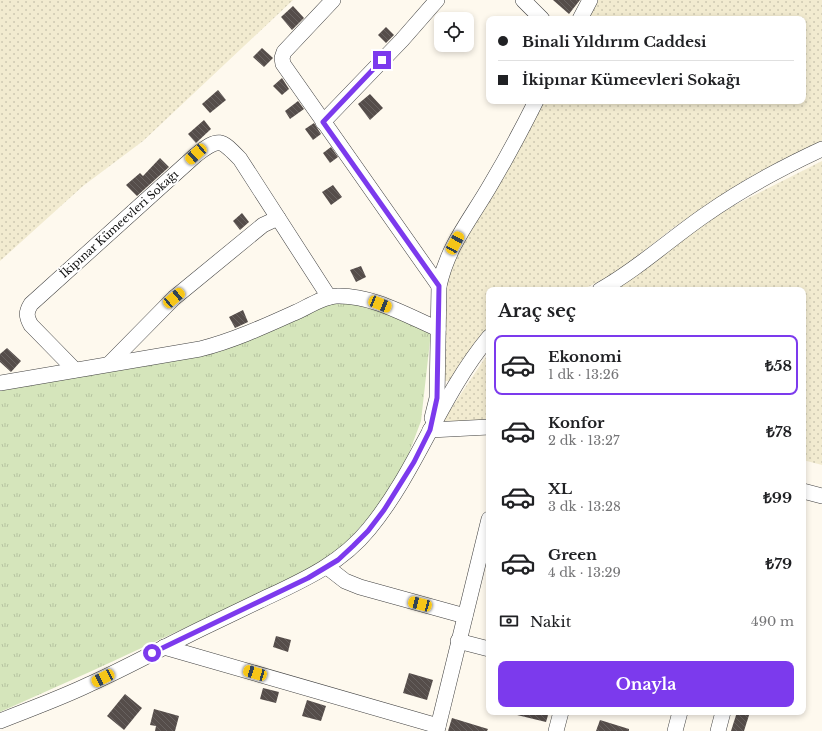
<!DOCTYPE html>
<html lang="tr">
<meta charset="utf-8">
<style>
body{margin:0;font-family:"Libre Baskerville",serif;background:#f2f2f2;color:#202124;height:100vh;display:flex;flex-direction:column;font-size:15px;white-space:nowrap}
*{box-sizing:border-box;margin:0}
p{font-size:13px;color:#757577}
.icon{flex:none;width:22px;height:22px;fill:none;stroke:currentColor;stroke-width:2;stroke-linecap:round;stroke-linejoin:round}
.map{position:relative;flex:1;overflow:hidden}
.sheet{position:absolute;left:486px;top:287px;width:320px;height:428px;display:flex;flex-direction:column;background:#fff;border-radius:8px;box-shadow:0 2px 6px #0003}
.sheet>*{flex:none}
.top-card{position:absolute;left:486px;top:16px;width:320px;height:88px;border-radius:8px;box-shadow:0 2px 6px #0003;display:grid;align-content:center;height:88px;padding:0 12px;background:#fff}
.buttons{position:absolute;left:434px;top:12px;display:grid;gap:8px}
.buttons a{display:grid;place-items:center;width:40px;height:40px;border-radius:8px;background:#fff;box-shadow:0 2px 6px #0003;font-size:20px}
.end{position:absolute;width:18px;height:18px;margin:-9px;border:5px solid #7c3aed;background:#fff;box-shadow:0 0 0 2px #fff}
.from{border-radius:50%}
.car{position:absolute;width:12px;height:24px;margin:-12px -6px;border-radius:5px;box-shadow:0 0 3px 1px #0007;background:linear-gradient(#f5c518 24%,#345 0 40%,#f5c518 0 76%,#345 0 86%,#f5c518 0)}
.top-card b{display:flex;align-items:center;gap:14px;height:38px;font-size:15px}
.top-card b+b{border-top:1px solid #e0e0e0}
.top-card i{width:10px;height:10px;background:#202124}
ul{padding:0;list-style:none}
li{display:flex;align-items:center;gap:12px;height:60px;margin:0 8px 6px;padding:0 4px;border:2px solid transparent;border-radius:8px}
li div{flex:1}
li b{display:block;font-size:15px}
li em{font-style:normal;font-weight:800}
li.current{border-color:#7c3aed}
li>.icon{width:36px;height:36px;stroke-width:1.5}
h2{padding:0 12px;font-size:18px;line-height:48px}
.pay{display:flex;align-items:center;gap:10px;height:44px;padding:0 12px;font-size:15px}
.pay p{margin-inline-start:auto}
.cta{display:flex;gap:8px;margin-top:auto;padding:8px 12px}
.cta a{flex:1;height:46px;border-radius:8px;background:#7c3aed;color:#fff;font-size:16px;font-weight:800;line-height:46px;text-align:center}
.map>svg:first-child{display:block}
</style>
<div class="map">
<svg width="822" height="731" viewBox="0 0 822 731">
<defs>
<pattern id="farmland-dots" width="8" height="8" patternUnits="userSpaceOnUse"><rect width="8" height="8" fill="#f2ebd0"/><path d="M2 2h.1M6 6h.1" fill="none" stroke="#cec8b1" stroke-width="1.8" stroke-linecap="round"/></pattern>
<pattern id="grass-tufts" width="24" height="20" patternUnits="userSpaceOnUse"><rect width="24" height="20" fill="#d5e5bb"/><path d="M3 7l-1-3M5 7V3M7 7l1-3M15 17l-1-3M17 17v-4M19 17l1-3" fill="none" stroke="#b6c3a0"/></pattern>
<pattern id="building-back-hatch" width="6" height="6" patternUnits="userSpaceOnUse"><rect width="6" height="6" fill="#554d4a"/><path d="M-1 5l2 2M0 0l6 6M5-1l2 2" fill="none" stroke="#686260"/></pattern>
</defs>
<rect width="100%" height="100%" fill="#fef9ee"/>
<g fill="url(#farmland-dots)">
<polygon points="0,0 293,0 143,141 83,186 0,261"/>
<polygon points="597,0 822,0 822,142 785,158 745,180 670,230 638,256 611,275 590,286 580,290 489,290 489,326 451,381 445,381 444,288 451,261 543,101 803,101 803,19 586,19"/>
<polygon points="822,161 822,465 803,460 803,290 615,290 707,222 733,206"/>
<polygon points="489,353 489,422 440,425 483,361"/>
</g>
<polygon fill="url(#grass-tufts)" points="331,302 352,303 383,312 431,332 421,421 404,466 379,506 342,547 311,567 256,595 94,670 0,712 0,378 203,355"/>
<g fill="url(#building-back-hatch)">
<polygon points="553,0 580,0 569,14"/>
<polygon points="293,6 304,18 292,30 281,17"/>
<polygon points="386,27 394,35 386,43 378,35"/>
<polygon points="262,48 273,58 264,67 253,57"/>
<polygon points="282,78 289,89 282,95 273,86"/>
<polygon points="218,90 226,100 210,113 202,104"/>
<polygon points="370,94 383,108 370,120 358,104"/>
<polygon points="298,101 304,109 290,119 285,111"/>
<polygon points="204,120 211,129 196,143 188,134"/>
<polygon points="314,123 321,134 313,140 305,129"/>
<polygon points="331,147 338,157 330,163 323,153"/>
<polygon points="160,158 169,167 137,196 126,185 140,173 143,176"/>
<polygon points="333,185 342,197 331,205 322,192"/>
<polygon points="242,213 249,222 240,230 233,221"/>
<polygon points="361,266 366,277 356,282 350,270"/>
<polygon points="243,310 248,322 235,328 229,317"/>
<polygon points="7,348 21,361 11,372 0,362 0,354"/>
<polygon points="276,636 291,640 288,652 273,647"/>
<polygon points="409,673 433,680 427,700 403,693"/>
<polygon points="263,688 279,692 276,703 260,699"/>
<polygon points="125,694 142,708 124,730 107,716"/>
<polygon points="307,700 326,706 321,721 302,716"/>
<polygon points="154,709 179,716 175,731 155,731 156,726 150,725"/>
<polygon points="518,712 549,712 546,722 517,715"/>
<polygon points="737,712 750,712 744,731 731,731"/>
<polygon points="452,718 488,729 487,731 448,731"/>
<polygon points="600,720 629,729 629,731 596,731"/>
</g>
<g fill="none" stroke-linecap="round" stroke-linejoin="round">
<g stroke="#404040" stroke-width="16">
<g id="minor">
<polyline points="333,0 284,52 282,58 283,64 439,286"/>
<polyline points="523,0 542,19"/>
<polyline points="580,19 590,0"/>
<polyline points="323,122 402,40 437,0"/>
<path d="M600 290C638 269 670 239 705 215 742 189 781 168 822 149"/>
<polyline points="110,363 174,298 263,225 278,218"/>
<path d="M75 370 31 325C26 316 26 312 31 304L196 155C219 137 221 139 240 159L329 297"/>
<path d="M0 383 200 349C232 341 263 327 294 313 306 308 324 296 337 296 372 295 406 315 438 329"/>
<path d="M432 418 437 398 439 286C448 245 471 219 491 184 507 157 522 129 536 101"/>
<polyline points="430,430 489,427"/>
<polyline points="803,491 822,496"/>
<polyline points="327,567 345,581 360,587 465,616"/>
<polyline points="458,641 489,649"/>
<polyline points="164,647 438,726"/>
<path d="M0 721C30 709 61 698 90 684 130 666 169 644 209 625 226 617 242 609 259 601 299 582 340 565 369 529 417 471 440 396 489 337"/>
<polyline points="437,731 489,519"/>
<polyline points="556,731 561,712"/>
<polyline points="675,731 680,712"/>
<polyline points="718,731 723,712"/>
</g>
</g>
<use href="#minor" stroke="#fff" stroke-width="15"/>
</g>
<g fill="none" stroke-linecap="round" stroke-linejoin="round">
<polyline stroke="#7c3aed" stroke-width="5" points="152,653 308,578 338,560 353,546 368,531 384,510 414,462 430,430 437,398 439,286 323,122 382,60"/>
</g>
<g text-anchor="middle" stroke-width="4" stroke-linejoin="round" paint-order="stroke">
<g font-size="11" fill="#0d0d0d" stroke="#fff">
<text transform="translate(119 224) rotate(-42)" y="4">İkipınar Kümeevleri Sokağı</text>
</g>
</g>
</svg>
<div class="buttons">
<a><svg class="icon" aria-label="locate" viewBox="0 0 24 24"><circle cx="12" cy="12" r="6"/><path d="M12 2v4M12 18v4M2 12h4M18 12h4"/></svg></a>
</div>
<i class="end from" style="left:152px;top:653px"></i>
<i class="end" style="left:382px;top:60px"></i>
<i class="car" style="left:196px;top:154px;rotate:228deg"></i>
<i class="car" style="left:455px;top:243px;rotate:28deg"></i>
<i class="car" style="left:174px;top:298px;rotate:50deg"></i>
<i class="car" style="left:380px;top:304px;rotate:112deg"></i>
<i class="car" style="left:420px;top:604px;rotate:285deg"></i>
<i class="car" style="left:255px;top:673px;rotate:286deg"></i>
<i class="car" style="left:103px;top:678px;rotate:243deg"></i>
<div class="top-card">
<b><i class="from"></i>Binali Yıldırım Caddesi</b>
<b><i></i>İkipınar Kümeevleri Sokağı</b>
</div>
<section class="sheet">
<h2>Araç seç</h2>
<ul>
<li class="current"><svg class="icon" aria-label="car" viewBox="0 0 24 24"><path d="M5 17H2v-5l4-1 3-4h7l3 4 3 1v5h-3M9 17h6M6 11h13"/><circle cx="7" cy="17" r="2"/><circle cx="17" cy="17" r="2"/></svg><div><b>Ekonomi</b><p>1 dk · 13:26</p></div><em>₺58</em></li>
<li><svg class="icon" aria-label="car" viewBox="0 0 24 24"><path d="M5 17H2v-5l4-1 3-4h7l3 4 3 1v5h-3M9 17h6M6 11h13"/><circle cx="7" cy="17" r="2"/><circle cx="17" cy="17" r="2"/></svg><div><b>Konfor</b><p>2 dk · 13:27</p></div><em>₺78</em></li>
<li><svg class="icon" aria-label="car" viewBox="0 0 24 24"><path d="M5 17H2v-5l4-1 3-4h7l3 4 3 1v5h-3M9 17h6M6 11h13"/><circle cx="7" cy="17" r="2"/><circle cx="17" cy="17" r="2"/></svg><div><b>XL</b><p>3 dk · 13:28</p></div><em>₺99</em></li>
<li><svg class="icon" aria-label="car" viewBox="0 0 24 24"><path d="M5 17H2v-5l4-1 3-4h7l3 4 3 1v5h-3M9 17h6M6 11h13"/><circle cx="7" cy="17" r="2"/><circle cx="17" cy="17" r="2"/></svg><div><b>Green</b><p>4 dk · 13:29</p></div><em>₺79</em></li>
</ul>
<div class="pay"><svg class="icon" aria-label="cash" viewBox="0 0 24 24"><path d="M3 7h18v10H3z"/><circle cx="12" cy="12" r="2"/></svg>Nakit<p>490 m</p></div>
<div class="cta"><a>Onayla</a></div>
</section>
</div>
